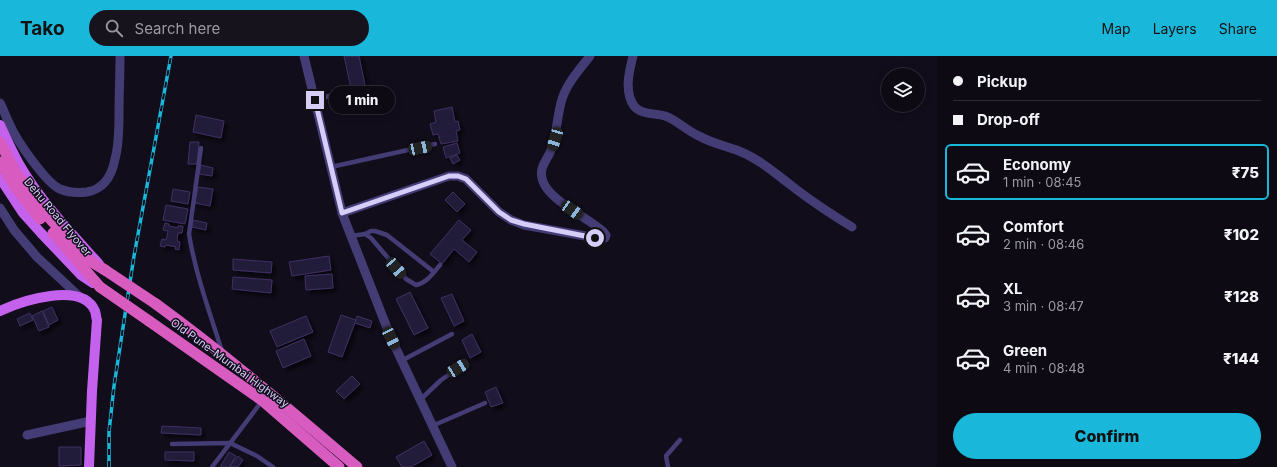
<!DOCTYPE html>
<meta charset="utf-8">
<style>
body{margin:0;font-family:Inter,sans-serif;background:#16131d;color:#f1f3f6;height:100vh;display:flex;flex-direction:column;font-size:15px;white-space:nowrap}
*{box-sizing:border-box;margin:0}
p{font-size:13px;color:#9a9aa0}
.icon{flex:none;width:22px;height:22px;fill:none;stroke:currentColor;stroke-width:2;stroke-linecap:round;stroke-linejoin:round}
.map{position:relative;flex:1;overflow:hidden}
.sheet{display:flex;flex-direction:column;background:#0d0a14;width:340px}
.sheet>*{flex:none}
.guide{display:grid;align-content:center;height:88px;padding:0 16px;background:#0d0a14}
.buttons{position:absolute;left:881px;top:12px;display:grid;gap:8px}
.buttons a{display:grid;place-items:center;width:44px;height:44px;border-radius:50%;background:#0d0a14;box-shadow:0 2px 10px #0003,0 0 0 1px #2d2b34;font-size:20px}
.end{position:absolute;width:18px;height:18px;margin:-9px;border:5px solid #d6cdf9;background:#111;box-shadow:0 0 0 2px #111}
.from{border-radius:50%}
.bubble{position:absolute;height:28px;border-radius:14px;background:#0d0a14;box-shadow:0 2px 10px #0003,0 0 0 1px #2d2b34;font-size:13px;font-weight:800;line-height:28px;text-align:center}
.car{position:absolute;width:12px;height:24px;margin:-12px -6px;border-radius:5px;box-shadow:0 0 3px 1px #0007;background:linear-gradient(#222 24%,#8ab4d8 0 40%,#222 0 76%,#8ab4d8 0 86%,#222 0)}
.guide b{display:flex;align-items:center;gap:14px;height:38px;font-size:15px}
.guide b+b{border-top:1px solid #2d2b34}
.guide i{width:10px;height:10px;background:#f1f3f6}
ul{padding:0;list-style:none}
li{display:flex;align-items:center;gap:12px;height:56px;margin:0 8px 6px;padding:0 8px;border:2px solid transparent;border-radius:6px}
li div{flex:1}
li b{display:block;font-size:15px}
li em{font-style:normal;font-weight:800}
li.active{border-color:#19b7da}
li>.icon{width:36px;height:36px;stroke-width:1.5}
.primary-button{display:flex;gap:8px;margin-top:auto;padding:8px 16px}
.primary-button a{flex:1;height:46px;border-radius:24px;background:#19b7da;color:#111;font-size:16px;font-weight:800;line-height:46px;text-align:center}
header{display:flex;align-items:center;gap:24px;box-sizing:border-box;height:56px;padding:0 20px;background:#19b7da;color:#111}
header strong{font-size:19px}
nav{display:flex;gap:22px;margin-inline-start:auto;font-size:14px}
.search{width:280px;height:36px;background:#16131d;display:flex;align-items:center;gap:10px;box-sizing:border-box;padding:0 14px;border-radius:22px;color:#9a9aa0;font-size:15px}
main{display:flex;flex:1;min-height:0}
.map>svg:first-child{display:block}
</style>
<header>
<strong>Tako</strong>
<div class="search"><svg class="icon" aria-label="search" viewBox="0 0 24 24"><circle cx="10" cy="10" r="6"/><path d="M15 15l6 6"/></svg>Search here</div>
<nav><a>Map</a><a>Layers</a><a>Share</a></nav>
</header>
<main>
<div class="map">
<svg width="937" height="411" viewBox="0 0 937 411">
<defs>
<filter id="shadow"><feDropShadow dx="3.5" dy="3.5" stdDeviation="2" flood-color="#0009"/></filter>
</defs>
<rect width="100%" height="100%" fill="#110d1b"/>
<g fill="#241c3a" stroke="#3f3063" filter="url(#shadow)">
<polygon points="344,0 359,0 366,34 352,37"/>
<polygon points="452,51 455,66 458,65 460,74 456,75 458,85 441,88 438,78 433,79 430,68 436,66 434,55"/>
<polygon points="196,59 224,65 221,82 193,76"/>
<polygon points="190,86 199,86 197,108 188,108"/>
<polygon points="457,87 460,97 446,102 443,91"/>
<polygon points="457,99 460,104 453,108 450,102"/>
<polygon points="201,109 213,112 212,120 199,118"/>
<polygon points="198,131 213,133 210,150 195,147"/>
<polygon points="173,133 190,136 188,148 171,145"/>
<polygon points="453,136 465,148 457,156 445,144"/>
<polygon points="166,149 188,153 185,168 163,164"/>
<polygon points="193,164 207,167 206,174 192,171"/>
<polygon points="459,164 471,174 462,184 477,196 469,206 454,193 442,208 430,198"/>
<polygon points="165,167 169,168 169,170 178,172 178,170 183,170 182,177 178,177 177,185 180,186 179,194 175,193 176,191 166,189 165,191 160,190 162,183 166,184 168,175 163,174"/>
<polygon points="329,200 331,214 292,220 289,206"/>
<polygon points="233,203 272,206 271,217 233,214"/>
<polygon points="332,218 333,232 306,234 305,220"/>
<polygon points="233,221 272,224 271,237 232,233"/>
<polygon points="410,236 428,272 414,279 396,243"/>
<polygon points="452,238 464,265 454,270 441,242"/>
<polygon points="52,251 58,264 49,269 43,255"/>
<polygon points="42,255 49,271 39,275 32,260"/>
<polygon points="30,257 33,264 20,270 17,263"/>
<polygon points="341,259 356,264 342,301 328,296"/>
<polygon points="306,260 313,276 277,291 270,275"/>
<polygon points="357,260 372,265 370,272 355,267"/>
<polygon points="472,278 481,296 470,302 462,284"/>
<polygon points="304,283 311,300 283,312 276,295"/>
<polygon points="352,320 360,328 344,343 336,335"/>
<polygon points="496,331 503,347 491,351 485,336"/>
<polygon points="162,370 201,372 201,379 161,377"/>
<polygon points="424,385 432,399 411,411 402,411 396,401"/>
<polygon points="59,391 81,391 81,409 59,410"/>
<polygon points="165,396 194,396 194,405 165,404"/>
<polygon points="229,396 236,400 229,411 220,411"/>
<polygon points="238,400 243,404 238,411 231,411 230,410"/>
</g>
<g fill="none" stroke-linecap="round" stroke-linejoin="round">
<g stroke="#443d75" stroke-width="4.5">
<polyline points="315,44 351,34"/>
<path d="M201 92 189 178C195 216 210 258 222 295"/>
<polyline points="331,111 435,88"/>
<polyline points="365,178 371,175 375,175 387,179 434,216"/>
<path d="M351 180 365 178 371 182 406 223 416 229C427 227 433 217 440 209"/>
<polyline points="401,305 452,278"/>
<polyline points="420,344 441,324 466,307"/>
<polyline points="432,370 485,347"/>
<polyline points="172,388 230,387 257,400 273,411"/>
<polyline points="212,411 262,345"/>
<polyline points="668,411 666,400 680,384"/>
</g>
<g stroke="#443d75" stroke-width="9">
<polyline points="304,0 342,157 391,282 452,411"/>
<path d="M633 0C629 16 624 36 634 50 641 59 655 57 665 60 677 64 687 75 699 80 711 87 726 90 739 95 759 103 775 117 792 130 811 145 831 158 852 171"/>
<path d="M0 47C4 54 6 62 10 69 17 85 46 127 60 133 69 137 78 137 87 136 104 133 112 119 115 103 119 89 119 73 119 58 119 39 120 19 120 0"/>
<polyline points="0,152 14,174 37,201 81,242"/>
<path d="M342 157 449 120H458L466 123 499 156 511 164 524 169 602 183 605 182 606 179C604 173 572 155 565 149 555 142 544 133 542 122 539 111 548 103 551 94 557 77 557 60 562 43 567 27 580 13 590 0"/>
<polyline points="27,379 91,365"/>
</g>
<g stroke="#c461ed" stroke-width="10">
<path d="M0 69C6 82 12 95 19 108 40 145 71 177 99 208"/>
<polyline points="0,122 23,157 41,177 81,219 93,227"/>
<path d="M0 255C21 245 82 225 95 255 96 258 96 262 97 264L92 335 89 411"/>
</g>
<g stroke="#d85cbf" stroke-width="11">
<polyline points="0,86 14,113 42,154 87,203 105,214"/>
<polyline points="0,106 16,132 40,163"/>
<polyline points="53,177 100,231"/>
<path d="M156 248C226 299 291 355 357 411"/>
<polyline points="149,265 263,345 339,411"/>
</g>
<g stroke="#19b7da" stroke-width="3.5">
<polyline id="rail" points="109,411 109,376 114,330 134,200 171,0"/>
</g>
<use href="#rail" stroke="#110d1b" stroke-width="2" stroke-dasharray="6" stroke-linecap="butt"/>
<g stroke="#d85cbf" stroke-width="11">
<polyline points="105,214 156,248"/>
<polyline points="100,231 149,265"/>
</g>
</g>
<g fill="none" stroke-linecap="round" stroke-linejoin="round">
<polyline stroke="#d6cdf9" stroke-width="5" points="315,44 342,157 449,120 458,120 466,123 499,156 511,164 524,168 595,182"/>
</g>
<g text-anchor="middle" stroke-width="3" stroke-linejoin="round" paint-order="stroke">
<g font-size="11" fill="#d6cdf9" stroke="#110d1b">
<text transform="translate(58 161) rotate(50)" y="4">Dehu Road Flyover</text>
<text transform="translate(230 307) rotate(36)" y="4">Old Pune–Mumbai Highway</text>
</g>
</g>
</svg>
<div class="buttons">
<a><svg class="icon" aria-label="layers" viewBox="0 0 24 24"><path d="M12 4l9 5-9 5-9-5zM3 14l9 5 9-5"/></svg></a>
</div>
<i class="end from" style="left:595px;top:182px"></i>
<i class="end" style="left:315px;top:44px"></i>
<div class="bubble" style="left:329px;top:30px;width:66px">1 min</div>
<i class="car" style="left:555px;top:83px;rotate:197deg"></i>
<i class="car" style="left:420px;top:92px;rotate:78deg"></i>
<i class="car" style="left:572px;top:154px;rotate:125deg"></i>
<i class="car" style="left:396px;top:212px;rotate:139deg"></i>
<i class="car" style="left:391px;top:282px;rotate:154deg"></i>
<i class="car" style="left:458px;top:312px;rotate:58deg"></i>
</div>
<section class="sheet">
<div class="guide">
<b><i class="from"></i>Pickup</b>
<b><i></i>Drop-off</b>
</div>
<ul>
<li class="active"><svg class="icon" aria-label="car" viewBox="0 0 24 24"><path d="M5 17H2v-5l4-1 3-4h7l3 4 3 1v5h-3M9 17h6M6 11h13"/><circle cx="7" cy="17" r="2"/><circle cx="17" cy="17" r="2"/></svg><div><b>Economy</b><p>1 min · 08:45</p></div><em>₹75</em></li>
<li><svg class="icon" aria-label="car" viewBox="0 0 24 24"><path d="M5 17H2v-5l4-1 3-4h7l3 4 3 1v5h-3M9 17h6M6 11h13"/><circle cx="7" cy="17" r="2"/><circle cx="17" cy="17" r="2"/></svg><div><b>Comfort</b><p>2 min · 08:46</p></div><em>₹102</em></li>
<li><svg class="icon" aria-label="car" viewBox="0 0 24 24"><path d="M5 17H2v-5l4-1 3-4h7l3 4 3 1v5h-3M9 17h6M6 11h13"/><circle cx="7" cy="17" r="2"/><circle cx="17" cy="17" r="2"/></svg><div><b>XL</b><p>3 min · 08:47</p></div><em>₹128</em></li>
<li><svg class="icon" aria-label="car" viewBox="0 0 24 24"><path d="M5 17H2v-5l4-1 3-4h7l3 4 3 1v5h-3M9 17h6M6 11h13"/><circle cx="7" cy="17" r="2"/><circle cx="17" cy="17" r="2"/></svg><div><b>Green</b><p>4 min · 08:48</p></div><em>₹144</em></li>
</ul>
<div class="primary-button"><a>Confirm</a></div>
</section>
</main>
